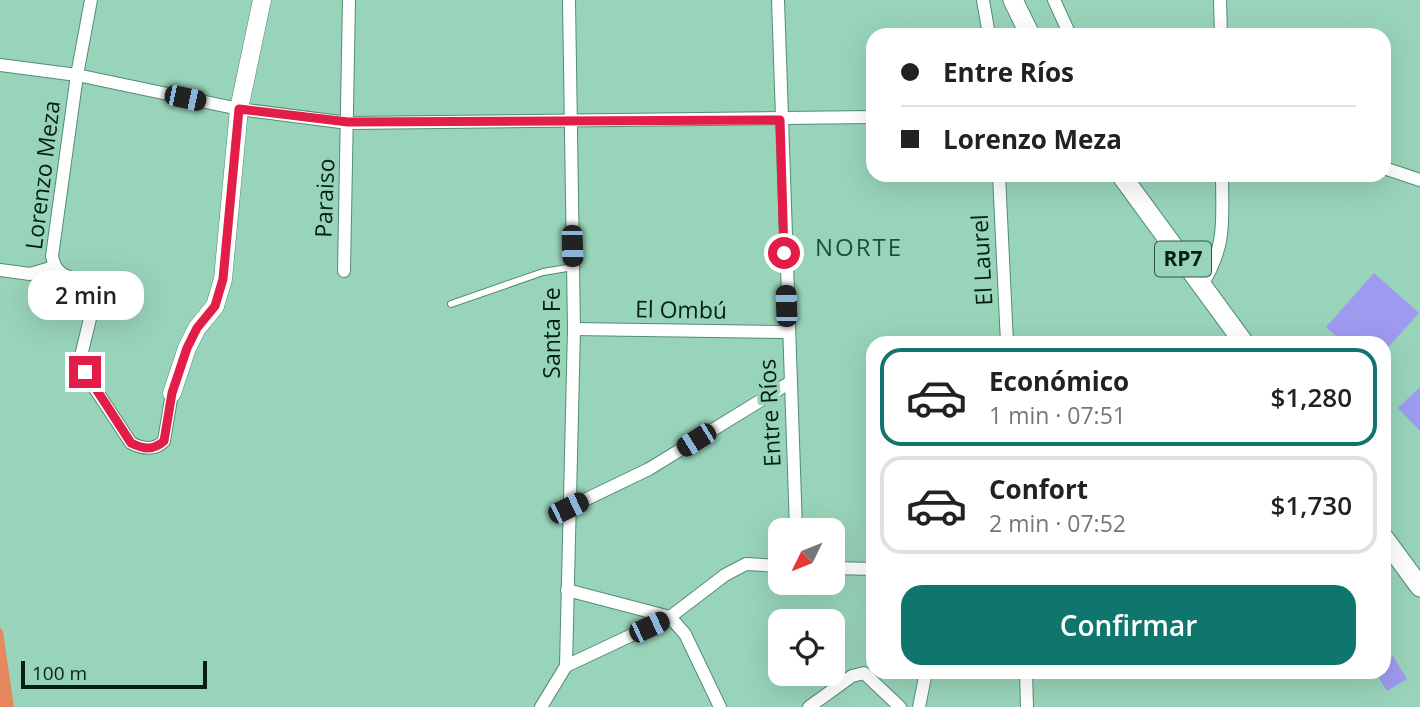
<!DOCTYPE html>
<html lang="es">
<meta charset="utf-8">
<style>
body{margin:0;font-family:"Open Sans",sans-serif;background:#f6f6f6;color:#222;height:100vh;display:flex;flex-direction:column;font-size:26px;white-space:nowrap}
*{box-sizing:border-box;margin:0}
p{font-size:23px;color:#767676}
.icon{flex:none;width:38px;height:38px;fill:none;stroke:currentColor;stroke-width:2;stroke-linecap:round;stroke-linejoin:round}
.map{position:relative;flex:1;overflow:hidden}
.panel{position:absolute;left:866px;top:336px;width:525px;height:343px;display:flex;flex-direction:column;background:#fff;border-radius:21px;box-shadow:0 7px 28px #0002}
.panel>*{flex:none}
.hud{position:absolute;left:866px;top:28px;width:525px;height:154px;border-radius:21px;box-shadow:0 7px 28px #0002;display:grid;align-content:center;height:154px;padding:0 35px;background:#fff}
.needle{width:46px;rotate:227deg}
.buttons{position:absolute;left:768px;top:518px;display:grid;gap:14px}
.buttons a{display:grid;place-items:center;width:77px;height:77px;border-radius:14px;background:#fff;box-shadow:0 7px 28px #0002;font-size:35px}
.scale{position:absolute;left:21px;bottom:18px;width:186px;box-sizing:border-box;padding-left:7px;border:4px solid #072016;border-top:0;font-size:19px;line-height:24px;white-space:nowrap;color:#072016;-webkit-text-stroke:5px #98d4b9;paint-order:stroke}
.end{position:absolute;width:32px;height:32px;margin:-16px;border:9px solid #e11d48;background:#fff;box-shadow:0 0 0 4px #fff}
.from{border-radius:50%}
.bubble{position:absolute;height:49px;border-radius:21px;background:#fff;box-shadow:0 7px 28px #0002;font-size:23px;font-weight:600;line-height:49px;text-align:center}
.car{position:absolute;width:21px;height:42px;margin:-21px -10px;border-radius:9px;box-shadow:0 0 5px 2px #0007;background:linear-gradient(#222 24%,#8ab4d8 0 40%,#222 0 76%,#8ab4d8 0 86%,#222 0)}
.hud b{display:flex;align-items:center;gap:24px;height:66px;font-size:26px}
.hud b+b{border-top:2px solid #e0e0e0}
.hud i{width:18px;height:18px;background:#222}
ul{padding:12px 0 0;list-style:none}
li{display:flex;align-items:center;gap:21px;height:98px;margin:0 14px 10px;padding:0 21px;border:4px solid #e0e0e0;border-radius:21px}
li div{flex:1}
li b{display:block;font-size:26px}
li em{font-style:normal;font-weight:600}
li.current{border-color:#0f766e}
li>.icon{width:63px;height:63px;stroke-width:1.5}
.action{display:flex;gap:14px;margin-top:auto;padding:14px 35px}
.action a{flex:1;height:80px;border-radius:21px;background:#0f766e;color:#fff;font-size:28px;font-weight:600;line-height:80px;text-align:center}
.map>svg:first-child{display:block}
</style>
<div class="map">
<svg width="1420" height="707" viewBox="0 0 1420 707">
<rect width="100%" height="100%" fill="#98d4b9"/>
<polygon fill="#e6885d" points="0,627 3,632 14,707 0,707"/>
<g fill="#9e9af0">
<polygon points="1374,273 1419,313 1384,352 1384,343 1344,343 1326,327"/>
<polygon points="1420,387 1420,431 1398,408"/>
<polygon points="1393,656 1407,679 1387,691 1375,672 1384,672 1384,661"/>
</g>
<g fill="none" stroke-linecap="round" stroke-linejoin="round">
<g stroke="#538d74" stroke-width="8">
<polyline id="lane" points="451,304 543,272 573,267"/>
</g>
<g stroke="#538d74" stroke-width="14">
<g id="street">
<path d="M91 0 77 75 52 256C55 274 65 276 81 281L94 302 81 356 84 372 131 443C143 449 154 451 164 441L172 393"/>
<polyline points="778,0 796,530"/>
<polyline points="983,0 989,35"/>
<polyline points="1054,0 1070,35"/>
<polyline points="1220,0 1221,35"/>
<polyline points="0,65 77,75 239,109 348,123 873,117"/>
<polyline points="1384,168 1420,180"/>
<polyline points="999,175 1007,343"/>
<polyline points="0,270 30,274 54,267"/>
<polyline points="344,271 349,0"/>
<path d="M1202 285C1227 244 1222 221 1222 175"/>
<polyline points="574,329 787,332"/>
<polyline points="568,508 649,469 789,383"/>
<polyline points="833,568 873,569"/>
<polyline points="567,590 670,617 685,634 720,707"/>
<polyline points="566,666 574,329 569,0"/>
<polyline points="1026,672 1027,707"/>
<polyline points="541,707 566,666 670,617 725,575 746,564 780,566"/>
<polyline points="809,707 852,676 864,673 900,707"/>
<polyline points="919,707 926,672"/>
</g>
</g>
<g stroke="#538d74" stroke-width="19">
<polyline id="secondary" points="172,393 187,348 197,328 215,306 223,279 239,109 262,0"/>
</g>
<g stroke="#538d74" stroke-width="21">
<g id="primary">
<polyline points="1013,0 1030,35"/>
<polyline points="1121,175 1244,343"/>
<polyline points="1384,538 1420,587"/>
</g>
</g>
<use href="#lane" stroke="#fff" stroke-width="6"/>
<use href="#street" stroke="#fff" stroke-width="12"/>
<use href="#secondary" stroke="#fff" stroke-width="18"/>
<use href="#primary" stroke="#fff" stroke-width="19"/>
</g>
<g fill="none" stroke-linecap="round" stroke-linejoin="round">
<path stroke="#e11d48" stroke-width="9" d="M85 372 131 443C143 449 153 451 164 441L172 393 187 348 197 328 215 306 223 279 239 109 348 122 780 120 784 253"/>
</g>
<g text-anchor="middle" stroke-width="7" stroke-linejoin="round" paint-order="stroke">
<rect fill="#98d4b9" stroke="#325647" stroke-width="2" x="1155" y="241.5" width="56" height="35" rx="5"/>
<g font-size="21" font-weight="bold" fill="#072016">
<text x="1183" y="266">RP7</text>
</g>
<g font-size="23" fill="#072016" stroke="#98d4b9">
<text transform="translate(43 175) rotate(-83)" y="8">Lorenzo Meza</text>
<text transform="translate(325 198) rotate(-88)" y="8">Paraiso</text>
<text transform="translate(982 260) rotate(-93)" y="8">El Laurel</text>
<text transform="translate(681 310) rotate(1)" y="8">El Ombú</text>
<text transform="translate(552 333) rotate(-90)" y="8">Santa Fe</text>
<text transform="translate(770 413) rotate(-93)" y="8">Entre Ríos</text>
</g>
<g font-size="24" letter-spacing="2" fill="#16533d" stroke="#98d4b9">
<text x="859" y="256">NORTE</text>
</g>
</g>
</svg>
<div class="buttons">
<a><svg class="needle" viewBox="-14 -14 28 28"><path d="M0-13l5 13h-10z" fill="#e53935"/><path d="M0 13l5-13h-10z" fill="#767676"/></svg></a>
<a><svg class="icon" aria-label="locate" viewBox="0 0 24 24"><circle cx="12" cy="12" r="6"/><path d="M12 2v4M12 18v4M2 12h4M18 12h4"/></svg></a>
</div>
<div class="scale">100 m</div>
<i class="end from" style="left:784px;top:253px"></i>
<i class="end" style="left:85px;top:372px"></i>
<div class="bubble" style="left:28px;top:271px;width:116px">2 min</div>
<i class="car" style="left:185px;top:98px;rotate:102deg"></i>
<i class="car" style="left:572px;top:246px;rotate:178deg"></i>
<i class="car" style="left:786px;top:306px;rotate:358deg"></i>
<i class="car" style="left:696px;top:440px;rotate:238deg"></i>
<i class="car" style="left:568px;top:508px;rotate:64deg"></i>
<i class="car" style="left:649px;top:627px;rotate:65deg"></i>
<div class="hud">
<b><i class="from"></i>Entre Ríos</b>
<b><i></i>Lorenzo Meza</b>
</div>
<section class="panel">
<ul>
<li class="current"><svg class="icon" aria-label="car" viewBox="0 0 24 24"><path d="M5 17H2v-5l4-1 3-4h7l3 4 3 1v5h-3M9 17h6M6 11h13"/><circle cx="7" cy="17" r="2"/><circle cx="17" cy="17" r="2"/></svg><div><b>Económico</b><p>1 min · 07:51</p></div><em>$1,280</em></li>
<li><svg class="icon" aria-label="car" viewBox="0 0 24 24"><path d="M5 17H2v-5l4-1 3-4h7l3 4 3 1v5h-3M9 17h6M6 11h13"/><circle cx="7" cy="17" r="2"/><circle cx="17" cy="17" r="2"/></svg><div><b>Confort</b><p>2 min · 07:52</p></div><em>$1,730</em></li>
</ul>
<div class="action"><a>Confirmar</a></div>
</section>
</div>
